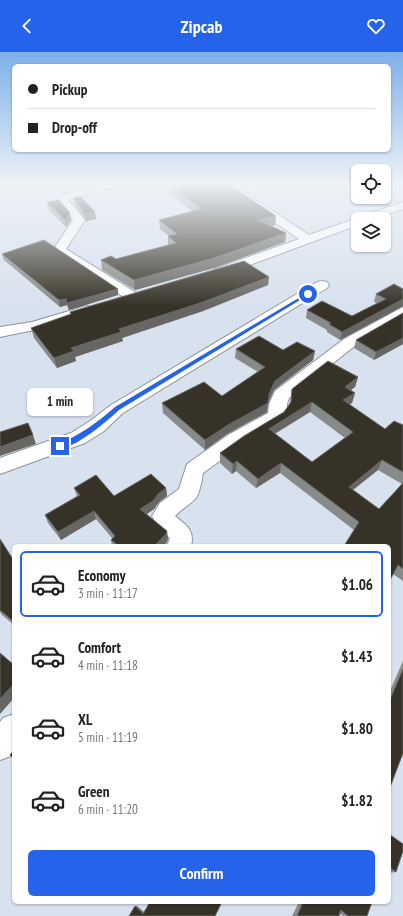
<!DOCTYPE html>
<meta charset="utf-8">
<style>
body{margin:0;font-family:"PT Sans Narrow",sans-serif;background:#f6f6f6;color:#222;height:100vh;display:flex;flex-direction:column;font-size:15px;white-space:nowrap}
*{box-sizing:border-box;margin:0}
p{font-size:13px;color:#767676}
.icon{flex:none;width:22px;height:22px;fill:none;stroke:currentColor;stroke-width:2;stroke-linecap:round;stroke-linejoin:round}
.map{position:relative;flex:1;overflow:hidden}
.panel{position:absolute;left:12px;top:492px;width:379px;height:360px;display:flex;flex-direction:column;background:#fff;border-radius:6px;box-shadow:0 1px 3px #0004}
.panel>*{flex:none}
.hud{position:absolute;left:12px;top:12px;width:379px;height:88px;border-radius:6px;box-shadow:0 1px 3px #0004;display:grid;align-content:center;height:88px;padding:0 16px;background:#fff}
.buttons{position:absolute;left:351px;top:112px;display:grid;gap:8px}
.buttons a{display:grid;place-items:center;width:40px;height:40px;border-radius:6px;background:#fff;box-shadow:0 1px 3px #0004;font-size:20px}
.end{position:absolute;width:18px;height:18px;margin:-9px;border:5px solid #2563eb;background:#fff;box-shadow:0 0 0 2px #fff}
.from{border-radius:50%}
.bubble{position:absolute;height:28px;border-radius:6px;background:#fff;box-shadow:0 1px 3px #0004;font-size:13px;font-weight:700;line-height:28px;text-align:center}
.hud b{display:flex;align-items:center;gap:14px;height:38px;font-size:15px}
.hud b+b{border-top:1px solid #e0e0e0}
.hud i{width:10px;height:10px;background:#222}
ul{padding:7px 0 0;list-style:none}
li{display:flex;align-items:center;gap:12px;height:66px;margin:0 8px 6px;padding:0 8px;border:2px solid transparent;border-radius:6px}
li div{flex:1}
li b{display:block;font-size:15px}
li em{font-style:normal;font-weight:700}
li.active{border-color:#2563eb}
li>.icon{width:36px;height:36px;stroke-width:1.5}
.primary-button{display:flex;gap:8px;margin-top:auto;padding:8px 16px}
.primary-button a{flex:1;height:46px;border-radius:6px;background:#2563eb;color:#fff;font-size:16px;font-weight:700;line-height:46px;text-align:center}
header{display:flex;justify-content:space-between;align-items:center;height:52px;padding:0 16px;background:#2563eb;color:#fff;font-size:18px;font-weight:700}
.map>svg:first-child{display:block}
</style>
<header><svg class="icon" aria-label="back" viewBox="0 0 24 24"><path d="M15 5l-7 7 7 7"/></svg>Zipcab<svg class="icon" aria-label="heart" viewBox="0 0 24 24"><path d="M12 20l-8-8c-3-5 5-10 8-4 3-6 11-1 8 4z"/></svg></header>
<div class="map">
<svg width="403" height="864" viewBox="0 0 403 864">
<rect width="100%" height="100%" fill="#d8e1ee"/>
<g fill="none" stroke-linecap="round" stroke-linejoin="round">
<g stroke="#8a929e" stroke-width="2">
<g id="minor">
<polygon points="97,133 113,133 112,135 68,148 85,168 66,197 138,242 140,245 138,248 128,248 53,198 73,168 56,147 57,145"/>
<polygon points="221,133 233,133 309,183 403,150 403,157 375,167 358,167 358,173 220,224 215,223 213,220 215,217 299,187"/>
<polygon points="322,229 327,230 329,233 327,236 123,361 104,379 85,391 0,422 0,406 71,381 90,369 111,353 317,230"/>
<polygon points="86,254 91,255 93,258 91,261 39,277 0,285 0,275 32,270"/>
<path d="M403 255V265L356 293 289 346 287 352 288 359 282 369 242 393 203 421C198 453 195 445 175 464 186 473 195 478 191 494H167L170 486 158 476 152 464 160 451 179 437 187 412 228 383 268 361 269 352 275 339 344 287Z"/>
<polygon points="14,662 14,700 11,704 0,708 0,670 3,666"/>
</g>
</g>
<use href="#minor" fill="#fff" fill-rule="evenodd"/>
</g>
<g fill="#878a8a" fill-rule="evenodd">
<polygon points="160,133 230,133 275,173 271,174 286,181 285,190 214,216 135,238 102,218 101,208 116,207 168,193 168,184 169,184 160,177 159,168 193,160"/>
<polygon points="73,146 96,167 86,169 74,153"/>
<polygon points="47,150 70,161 71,168 66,175 49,158"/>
<polygon points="2,202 118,243 69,258 67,253 60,255 4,208"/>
<polygon points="269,225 268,233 203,259 122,286 123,289 75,305 76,309 57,316 34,286 31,276"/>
<polygon points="403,237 403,254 340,288 327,280 327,278 306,266 307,258 352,264 377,251 374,250 376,242"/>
<polygon points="403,261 403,292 374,308 354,296 356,288"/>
<polygon points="236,297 315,299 313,308 274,338 268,351 267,360 227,382 205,398 163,361 162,351 222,344 258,320 235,306"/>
<path d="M358 325 355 335 351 338 355 341 352 351 349 352 385 377 403 373V529L393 522 354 478 280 421 256 436 236 419 232 422 220 411V401L284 360 290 352 292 337ZM310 360 345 386 312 410 275 382ZM378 418 402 432 379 457 353 438Z"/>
<polygon points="74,436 114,444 166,436 167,444 159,450 154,457 147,462 168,486 167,490 163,494 112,494 111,488 112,486 96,467 61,488 48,471 45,463 77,444"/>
<polygon points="0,487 14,509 14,573 2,563 0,560"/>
<polygon points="403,609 403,701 389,738 389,641"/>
<polygon points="389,782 396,820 389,821"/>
<polygon points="299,850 372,850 367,864 343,864 340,862 339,864 292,864"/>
</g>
<g fill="#676663">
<polygon points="95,160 96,167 86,169 85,162"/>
<polygon points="70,161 71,168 66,175 65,168"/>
<polygon points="276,164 275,173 257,177 258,168"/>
<polygon points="286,181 285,190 214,216 135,238 134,228"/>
<polygon points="269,225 268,233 203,259 122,286 123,289 75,305 76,309 57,316 54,306 71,296 119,277"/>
<polygon points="118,237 118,243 69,258 67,251"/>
<polygon points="66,247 67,253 60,255 59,248"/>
<polygon points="403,247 403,254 340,288 342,280"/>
<polygon points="403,286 403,292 374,308 376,300"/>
<polygon points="315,299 313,308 274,338 268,351 267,360 227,382 205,398 205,388 269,342 275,329"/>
<polygon points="358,325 355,335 342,344 345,335"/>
<polygon points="355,341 352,351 340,358 343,348"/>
<polygon points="312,350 310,360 267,386 269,377"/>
<polygon points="33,383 36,392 0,404 0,395"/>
<polygon points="382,408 378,418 345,444 349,435"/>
<polygon points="237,409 236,419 232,422 233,412"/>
<polygon points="281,411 280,421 256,436 258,427"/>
<polygon points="166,436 167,444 159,450 154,457 142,465 140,457 158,442"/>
<polygon points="94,459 96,467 61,488 58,480"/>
<polygon points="167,479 168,486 167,490 163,494 154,494"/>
<polygon points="14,632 14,646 0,662 0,647"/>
<polygon points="135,854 137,854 145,861 143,862"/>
</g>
<g fill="#363227" stroke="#676663" fill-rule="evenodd">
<polygon points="170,133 230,133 276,164 258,168 286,181 214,206 134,228 101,208 111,204 116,207 176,191 168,184 177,182 159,168 201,157"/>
<polygon points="80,144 95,160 85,162 73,146"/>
<polygon points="59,148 70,161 65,168 47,150"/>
<polygon points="44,188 118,237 67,251 66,247 59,248 2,202"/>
<polygon points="244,209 269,225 203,250 119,277 121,280 71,296 74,299 54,306 31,276 71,262 70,260"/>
<polygon points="394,232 403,237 403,247 342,280 329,272 331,271 307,258 322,249 352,264 386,247 376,242"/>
<polygon points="403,261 403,286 376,300 356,288"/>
<polygon points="259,284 283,298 297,290 315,299 275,329 269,342 268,351 228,373 205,388 162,351 204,330 222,344 265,315 236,297"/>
<path d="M328 309 358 325 345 335 355 341 343 348 385 377 394 369 403 373V420L382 408 349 435 379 457 403 431V517L398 513 389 530V494H344L359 470 281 411 258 427 237 409 233 412 220 401 244 384 284 360 291 350 292 337ZM312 350 353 380 312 410 269 377Z"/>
<polygon points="28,371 33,383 0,395 0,380"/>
<polygon points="151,422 166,436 158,442 153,449 140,457 167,479 166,482 154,494 119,494 111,488 115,484 94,459 58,480 45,463 80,443 74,436 96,423 114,444"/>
<polygon points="0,487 14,509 14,570 0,558"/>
<polygon points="0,601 14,613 14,632 0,647"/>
<polygon points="403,617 403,701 389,738 389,650"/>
<polygon points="14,698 14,707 10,703"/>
<polygon points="389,782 403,792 403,799 396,820 389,815"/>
<polygon points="150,850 222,850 215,864 129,864 135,854 143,862"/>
<polygon points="303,850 372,850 367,864 348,864 341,858 339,864 297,864"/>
</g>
<linearGradient id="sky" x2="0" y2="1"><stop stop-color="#7db0ea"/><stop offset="0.52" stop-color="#edf2f7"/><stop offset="1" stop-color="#edf2f7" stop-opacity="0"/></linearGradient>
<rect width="403" height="254" fill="url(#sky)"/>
<path fill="#2563eb" d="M307 241 310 242 119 358C107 369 74 398 58 396V392C80 383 97 371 115 355Z"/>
</svg>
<div class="buttons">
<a><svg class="icon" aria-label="locate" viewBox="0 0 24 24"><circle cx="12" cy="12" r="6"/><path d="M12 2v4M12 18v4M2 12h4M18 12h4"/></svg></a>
<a><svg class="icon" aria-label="layers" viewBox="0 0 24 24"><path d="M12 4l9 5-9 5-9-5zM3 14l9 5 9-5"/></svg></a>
</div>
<i class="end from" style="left:308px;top:242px"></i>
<i class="end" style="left:60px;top:394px"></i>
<div class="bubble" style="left:27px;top:336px;width:66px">1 min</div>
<div class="hud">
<b><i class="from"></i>Pickup</b>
<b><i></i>Drop-off</b>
</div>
<section class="panel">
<ul>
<li class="active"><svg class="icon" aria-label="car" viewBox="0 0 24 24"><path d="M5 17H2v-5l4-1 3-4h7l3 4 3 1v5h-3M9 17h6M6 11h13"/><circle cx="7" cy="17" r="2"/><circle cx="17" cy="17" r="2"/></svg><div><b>Economy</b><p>3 min · 11:17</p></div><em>$1.06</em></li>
<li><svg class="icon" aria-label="car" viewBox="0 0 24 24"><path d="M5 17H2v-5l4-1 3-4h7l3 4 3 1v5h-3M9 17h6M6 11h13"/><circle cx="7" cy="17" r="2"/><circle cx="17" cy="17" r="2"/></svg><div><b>Comfort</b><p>4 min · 11:18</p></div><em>$1.43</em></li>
<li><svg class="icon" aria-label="car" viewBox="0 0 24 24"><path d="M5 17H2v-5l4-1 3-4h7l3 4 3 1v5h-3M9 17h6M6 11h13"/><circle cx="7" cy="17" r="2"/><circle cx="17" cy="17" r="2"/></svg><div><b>XL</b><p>5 min · 11:19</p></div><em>$1.80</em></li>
<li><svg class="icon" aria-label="car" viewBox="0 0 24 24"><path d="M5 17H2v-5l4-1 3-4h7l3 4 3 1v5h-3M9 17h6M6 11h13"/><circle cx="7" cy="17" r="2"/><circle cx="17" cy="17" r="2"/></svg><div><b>Green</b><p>6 min · 11:20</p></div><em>$1.82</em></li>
</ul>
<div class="primary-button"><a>Confirm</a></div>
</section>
</div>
